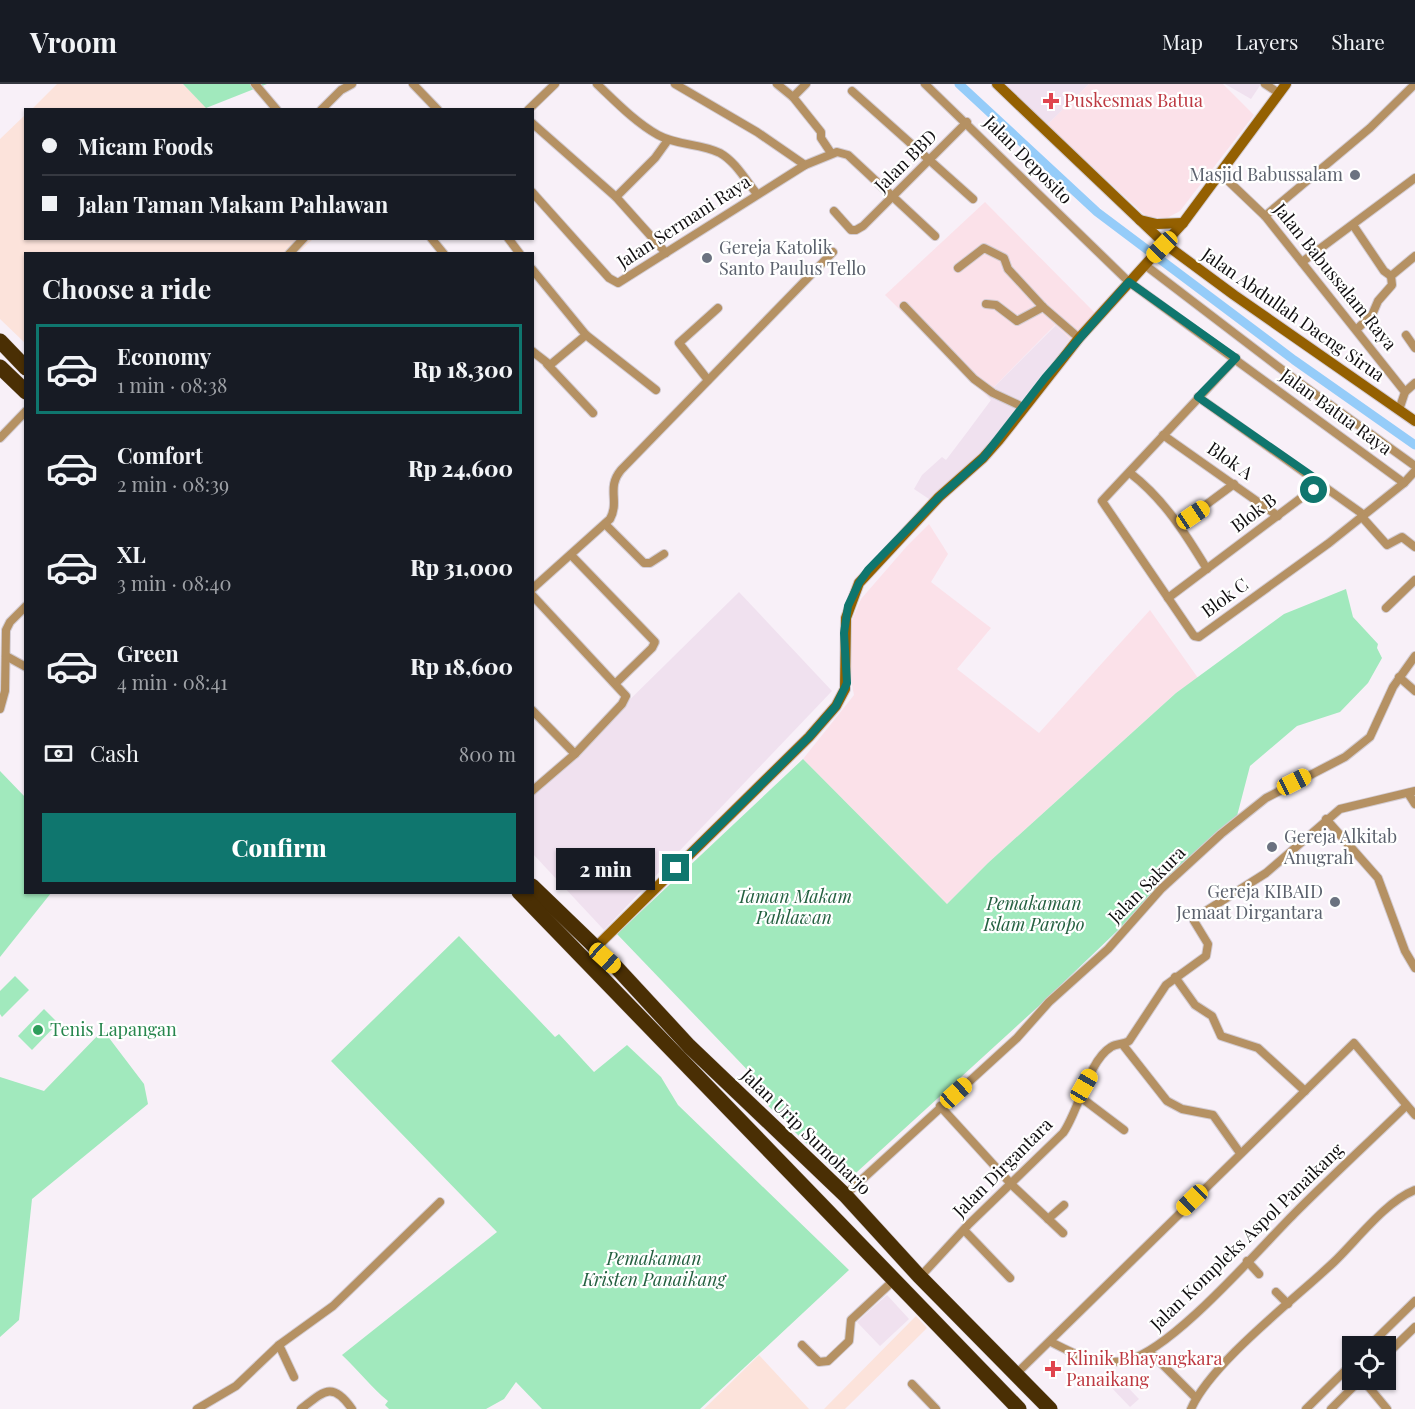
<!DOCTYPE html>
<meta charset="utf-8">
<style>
body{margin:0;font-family:"Playfair Display",serif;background:#242831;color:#f1f3f6;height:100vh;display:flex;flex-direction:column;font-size:22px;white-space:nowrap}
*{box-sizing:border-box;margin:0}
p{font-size:20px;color:#9ea1a6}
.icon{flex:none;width:33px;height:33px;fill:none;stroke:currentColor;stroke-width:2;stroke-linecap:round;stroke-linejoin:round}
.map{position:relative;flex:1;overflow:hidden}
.side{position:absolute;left:24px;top:168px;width:510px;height:642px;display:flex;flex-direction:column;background:#171b24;border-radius:0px;box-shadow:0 2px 4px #0004}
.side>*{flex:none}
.hud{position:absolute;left:24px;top:24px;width:510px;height:132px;border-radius:0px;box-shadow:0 2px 4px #0004;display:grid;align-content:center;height:132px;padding:0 18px;background:#171b24}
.tools{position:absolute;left:1342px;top:1252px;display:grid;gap:12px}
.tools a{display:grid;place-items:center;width:54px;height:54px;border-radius:0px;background:#171b24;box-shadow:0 2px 4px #0004;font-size:30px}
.end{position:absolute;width:27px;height:27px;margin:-14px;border:8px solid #0f766e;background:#fff;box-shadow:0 0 0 3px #fff}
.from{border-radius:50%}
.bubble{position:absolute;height:42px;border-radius:0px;background:#171b24;box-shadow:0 2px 4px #0004;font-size:20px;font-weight:800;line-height:42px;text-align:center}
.car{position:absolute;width:18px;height:36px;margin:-18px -9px;border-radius:8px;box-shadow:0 0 4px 2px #0007;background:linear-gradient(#f5c518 24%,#345 0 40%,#f5c518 0 76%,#345 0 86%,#f5c518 0)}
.hud b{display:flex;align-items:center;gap:21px;height:57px;font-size:22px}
.hud b+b{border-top:2px solid #363941}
.hud i{width:15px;height:15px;background:#f1f3f6}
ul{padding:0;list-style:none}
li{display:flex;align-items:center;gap:18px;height:90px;margin:0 12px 9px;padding:0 6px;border:3px solid transparent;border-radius:0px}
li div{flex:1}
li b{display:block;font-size:22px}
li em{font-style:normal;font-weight:800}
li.active{border-color:#0f766e}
li>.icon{width:54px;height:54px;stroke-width:1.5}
h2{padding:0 18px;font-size:27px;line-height:72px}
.pay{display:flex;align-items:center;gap:15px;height:66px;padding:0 18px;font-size:22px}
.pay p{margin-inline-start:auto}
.cta{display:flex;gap:12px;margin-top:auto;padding:12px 18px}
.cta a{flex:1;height:69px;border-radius:0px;background:#0f766e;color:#fff;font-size:24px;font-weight:800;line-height:69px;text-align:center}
header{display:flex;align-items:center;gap:36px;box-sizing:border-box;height:84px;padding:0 30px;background:#171b24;border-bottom:2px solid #363941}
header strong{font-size:28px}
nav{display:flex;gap:33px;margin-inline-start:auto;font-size:21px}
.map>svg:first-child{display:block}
</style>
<header>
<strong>Vroom</strong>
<nav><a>Map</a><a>Layers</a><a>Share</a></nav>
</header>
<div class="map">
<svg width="1415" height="1325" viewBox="0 0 1415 1325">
<rect width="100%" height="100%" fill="#f8f0f8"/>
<g fill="#f0e1ef">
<polygon points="1002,0 1089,0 1047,41"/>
<polygon points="1225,0 1261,0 1251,15"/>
<polygon points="1056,241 1070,255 977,376 935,419 914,405 922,391 942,373 946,376 968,347 991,316 986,311"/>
<polygon points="739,508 832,607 604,846 533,770 533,711"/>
<polygon points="887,1211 909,1235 880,1262 857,1238"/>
<polygon points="1117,1292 1139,1315 1130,1323 1108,1300"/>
</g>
<g fill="#fce3db">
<polygon points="57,0 183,0 208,25 31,26"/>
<polygon points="25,31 26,154 313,155 298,169 26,170 25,259 0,235 0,55"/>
<polygon points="916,1232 927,1244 845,1325 824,1325"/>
<polygon points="759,1271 809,1325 704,1325 706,1323"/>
</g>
<g fill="#fbe1e9">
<polygon points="1089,0 1223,0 1254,31 1180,127 1167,134 1147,133 1047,41"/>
<polygon points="985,118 1095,229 1070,255 1055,241 986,311 885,211"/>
<polygon points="929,440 948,470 931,498 991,544 957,585 1039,649 1150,526 1198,594 1176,609 988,779 947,820 803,675 854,611 849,586 850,541 861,515 907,462"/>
</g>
<g fill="#a1e9bd">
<polygon points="183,0 267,0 206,24"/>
<polygon points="1346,505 1353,533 1378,560 1377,564 1382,574 1368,599 1340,628 1297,642 1250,682 1237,732 1041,920 846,1098 751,1005 758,997 617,850 803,675 947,820 988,779 1176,609 1284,530"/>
<polygon points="0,687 25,713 26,808 51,809 0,873"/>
<path d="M459 852 555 953 559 950 594 988 627 961 661 993 678 1021 849 1186 700 1325H542L516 1298 504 1315 486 1325H389L385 1321 388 1317C372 1304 358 1286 342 1271L497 1148 331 977Z"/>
<polygon points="15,892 29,906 2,933 0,930 0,907"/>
<polygon points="44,925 58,939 32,966 18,952"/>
<polygon points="103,946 144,1000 148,1020 32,1115 19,1236 0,1253 0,993 44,1007"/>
</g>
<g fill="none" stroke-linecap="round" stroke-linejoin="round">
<polyline stroke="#95ccf9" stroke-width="9" points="959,0 1097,128 1294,276 1415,361"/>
<g stroke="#d3ccd3" stroke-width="10">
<g id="street">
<polyline points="255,0 277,26"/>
<polyline points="413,0 438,26"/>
<path d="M597 0C616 18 635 38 658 51 678 62 700 59 720 69 736 78 746 97 757 110"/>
<polyline points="675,0 757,48 805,81"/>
<polyline points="777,0 793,13 821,48 821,54 831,69"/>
<polyline points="925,0 1129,198 1404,399 1415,387"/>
<polyline points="1265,0 1279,9"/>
<polyline points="852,7 973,115"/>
<polyline points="793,13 806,0"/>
<polyline points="321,26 341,6 352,0"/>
<polyline points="528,26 555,0"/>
<polyline points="532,39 616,113 666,169"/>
<polyline points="1221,90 1265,132 1405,308 1399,326"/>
<polyline points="532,108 609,194 618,199 805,81 837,68 848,71 935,152"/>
<polyline points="616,113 655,74 668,56"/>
<polyline points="834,127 851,146 856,146 863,142 967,38"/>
<polyline points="1265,132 1370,44 1415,0"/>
<polyline points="1353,141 1384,187 1391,192"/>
<polyline points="431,154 444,170"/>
<polyline points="508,154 520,170"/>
<polyline points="289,170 304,154"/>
<polyline points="1302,178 1415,94"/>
<polyline points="1145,181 1293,294 1415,382"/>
<polyline points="958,184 984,164 1004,174 1008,185 1043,223 1079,254"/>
<polyline points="532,185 586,251"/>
<polyline points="986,220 996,221 1017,237 1043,223"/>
<polyline points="904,222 974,295 993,309 1023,323"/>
<polyline points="1357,245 1372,231 1378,217 1392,201 1391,192 1415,172"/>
<polyline points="1406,251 1415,264"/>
<polyline points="532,267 550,281 586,251 656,306"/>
<polyline points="1236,274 1102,417 1194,552 1199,553 1329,459 1404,399"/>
<polyline points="547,280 593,329"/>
<polyline points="708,296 679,259 718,224"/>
<polyline points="1405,308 1415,299"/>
<polyline points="1198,313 1364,431"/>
<polyline points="1163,351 1278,432"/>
<polyline points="0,354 26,327"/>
<path d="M1130 389C1164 415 1185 449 1207 485"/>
<polyline points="1362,433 1387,461 1402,453 1415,463"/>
<polyline points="605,440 644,479 650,479 664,470"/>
<polyline points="1180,440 1234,400"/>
<polyline points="571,471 655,558 652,564 616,599"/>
<path d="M532 505 610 435C620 417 606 404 621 386L833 168"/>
<polyline points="532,511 626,612 622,620 575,670 532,707"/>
<polyline points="1168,514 1321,399"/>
<polyline points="1386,524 1415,496"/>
<polyline points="6,572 26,583"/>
<polyline points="1399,593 1415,607"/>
<polyline points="0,625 5,607 6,546 10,538 26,522"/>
<polyline points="532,626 575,670"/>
<polyline points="1408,709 1415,720"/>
<polyline points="1326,735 1378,794 1405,867 1415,884"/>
<polyline points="1175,893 1195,921 1212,932 1221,952 1258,964 1305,1007"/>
<polyline points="1123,961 1167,1017 1182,1025 1213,1031 1240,1069"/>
<polyline points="1079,1012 1124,1046"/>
<polyline points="940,1022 1012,1101 1063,1149"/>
<polyline points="845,1111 1017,954 1049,918 1108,865 1161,805 1221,750 1266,714 1345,673 1370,653 1393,603 1415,572"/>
<polyline points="1048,1135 1064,1121"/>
<polyline points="964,1146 1010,1194"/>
<polyline points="1247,1177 1259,1190"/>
<path d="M920 1193 968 1141 1063 1049C1078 1029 1088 977 1111 963 1117 959 1123 961 1129 957L1166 901 1206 872 1208 860 1194 837 1198 832 1266 789 1340 725 1415 707"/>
<polyline points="1276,1208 1288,1220"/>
<path d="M1051 1258C1076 1271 1099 1283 1128 1276 1172 1266 1259 1165 1294 1130 1331 1093 1369 1058 1406 1022"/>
<polyline points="279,1261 294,1293"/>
<polyline points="802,1261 819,1278 828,1277 849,1257 851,1236 893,1197"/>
<polyline points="1368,1263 1415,1217"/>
<polyline points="1150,1268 1196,1314"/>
<polyline points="1386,1271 1415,1243"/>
<polyline points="1017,1289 1354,959 1415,1031"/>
<polyline points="1363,1296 1387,1325"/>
<polyline points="912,1300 936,1325"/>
<polyline points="197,1325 236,1302 279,1261 333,1222 440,1118"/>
<path d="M301 1325C323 1308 332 1296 352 1325"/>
<path d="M1191 1325C1211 1279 1295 1215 1334 1178 1357 1156 1385 1118 1415 1106"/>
<polyline points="1306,1325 1353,1279"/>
<polyline points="1331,1325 1360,1296"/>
</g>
</g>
<g stroke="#d3ccd3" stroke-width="12">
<g id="secondary">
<polyline points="997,0 1165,160 1234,211 1415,337"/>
<polyline points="1140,136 1157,140 1183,139"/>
<polyline points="595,864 809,653 836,622 845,605 846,534 859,499 939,413 983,374 999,356 1079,254 1183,139 1286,0"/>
</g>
</g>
<g stroke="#d3ccd3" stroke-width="16">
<g id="highway">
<polyline points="0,257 26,284"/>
<polyline points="0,283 26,308"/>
<polyline points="532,802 616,883 689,962 845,1111 919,1192 1050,1325"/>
<polyline points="519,808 1019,1325"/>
</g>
</g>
<use href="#street" stroke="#b59163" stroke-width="8"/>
<use href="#secondary" stroke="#946001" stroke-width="10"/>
<use href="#highway" stroke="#4a2f04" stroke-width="15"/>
</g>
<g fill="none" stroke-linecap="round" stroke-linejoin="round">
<polyline stroke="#0f766e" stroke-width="8" points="676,784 809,653 836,622 847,599 844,549 848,522 859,499 868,486 939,413 983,374 1045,294 1129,198 1236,274 1198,313 1322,399 1314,406"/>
</g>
<g fill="#e0444e" stroke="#fff" stroke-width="2">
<path d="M1048 8h6v6h6v6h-6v6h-6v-6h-6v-6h6z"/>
<path d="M1050 1276h6v6h6v6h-6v6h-6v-6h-6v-6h6z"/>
</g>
<g fill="#6b7280" stroke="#fff" stroke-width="2">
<circle cx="1355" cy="91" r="6"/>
<circle cx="707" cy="174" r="6"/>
<circle cx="1272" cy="763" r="6"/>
<circle cx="1335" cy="818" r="6"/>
</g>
<circle fill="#2e9e5b" stroke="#fff" stroke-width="2" cx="38" cy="946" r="6"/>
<g text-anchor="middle" stroke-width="4.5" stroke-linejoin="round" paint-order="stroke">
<g font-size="18" fill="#be3a42" stroke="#fff" text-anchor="start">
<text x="1064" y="23">Puskesmas Batua</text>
<text x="1066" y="1281">Klinik Bhayangkara<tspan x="1066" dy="21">Panaikang</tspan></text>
</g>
<g font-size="18" fill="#110f11" stroke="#fff">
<text transform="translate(1028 76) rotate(45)" y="6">Jalan Deposito</text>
<text transform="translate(906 77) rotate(-45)" y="6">Jalan BBD</text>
<text transform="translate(684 138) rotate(-33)" y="6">Jalan Sermani Raya</text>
<text transform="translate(1335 193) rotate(51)" y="6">Jalan Babussalam Raya</text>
<text transform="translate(1293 231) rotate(35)" y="6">Jalan Abdullah Daeng Sirua</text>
<text transform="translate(1336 328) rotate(36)" y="6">Jalan Batua Raya</text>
<text transform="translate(1230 377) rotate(35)" y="6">Blok A</text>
<text transform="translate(1254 429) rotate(-37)" y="6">Blok B</text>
<text transform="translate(1225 514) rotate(-36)" y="6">Blok C</text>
<text transform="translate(1147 801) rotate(-45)" y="6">Jalan Sakura</text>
<text transform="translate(806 1048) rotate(44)" y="6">Jalan Urip Sumoharjo</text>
<text transform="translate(1003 1084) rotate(-45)" y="6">Jalan Dirgantara</text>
<text transform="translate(1247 1153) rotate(-44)" y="6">Jalan Kompleks Aspol Panaikang</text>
</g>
<g font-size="18" fill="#5b616d" stroke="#fff" text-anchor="end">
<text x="1343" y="97">Masjid Babussalam</text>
<text x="719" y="170" text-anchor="start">Gereja Katolik<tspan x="719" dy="21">Santo Paulus Tello</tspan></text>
<text x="1284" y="759" text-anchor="start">Gereja Alkitab<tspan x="1284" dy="21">Anugrah</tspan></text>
<text x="1323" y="814">Gereja KIBAID<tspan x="1323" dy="21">Jemaat Dirgantara</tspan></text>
</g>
<g font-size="18" font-style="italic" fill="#246040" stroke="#fff">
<text x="794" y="819">Taman Makam<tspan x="794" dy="21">Pahlawan</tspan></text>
<text x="1034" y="826">Pemakaman<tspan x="1034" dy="21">Islam Paropo</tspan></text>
<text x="654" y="1181">Pemakaman<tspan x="654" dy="21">Kristen Panaikang</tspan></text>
</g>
<g font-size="18" fill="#27864d" stroke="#fff" text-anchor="start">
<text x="50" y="952">Tenis Lapangan</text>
</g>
</g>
</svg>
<div class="tools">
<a><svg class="icon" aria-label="locate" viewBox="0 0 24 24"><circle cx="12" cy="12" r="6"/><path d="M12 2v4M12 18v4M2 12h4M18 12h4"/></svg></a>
</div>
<i class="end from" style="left:1314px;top:406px"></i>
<i class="end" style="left:676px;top:784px"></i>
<div class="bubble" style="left:556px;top:764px;width:99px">2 min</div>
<i class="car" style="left:1162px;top:163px;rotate:224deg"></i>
<i class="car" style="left:1193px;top:431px;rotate:56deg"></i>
<i class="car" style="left:1294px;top:698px;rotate:63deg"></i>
<i class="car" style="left:605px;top:874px;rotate:132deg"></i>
<i class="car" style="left:1084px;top:1002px;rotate:30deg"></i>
<i class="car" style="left:956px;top:1009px;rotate:48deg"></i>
<i class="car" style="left:1192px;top:1116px;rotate:226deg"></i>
<div class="hud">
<b><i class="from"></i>Micam Foods</b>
<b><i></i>Jalan Taman Makam Pahlawan</b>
</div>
<section class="side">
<h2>Choose a ride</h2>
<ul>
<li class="active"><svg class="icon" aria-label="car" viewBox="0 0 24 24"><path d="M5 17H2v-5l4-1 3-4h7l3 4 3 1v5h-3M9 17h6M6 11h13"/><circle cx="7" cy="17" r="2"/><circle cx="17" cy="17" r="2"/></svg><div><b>Economy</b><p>1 min · 08:38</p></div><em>Rp 18,300</em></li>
<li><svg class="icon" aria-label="car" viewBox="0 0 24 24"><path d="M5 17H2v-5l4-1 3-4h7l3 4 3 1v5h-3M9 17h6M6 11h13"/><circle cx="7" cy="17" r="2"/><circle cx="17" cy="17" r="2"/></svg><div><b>Comfort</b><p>2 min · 08:39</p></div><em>Rp 24,600</em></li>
<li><svg class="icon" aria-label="car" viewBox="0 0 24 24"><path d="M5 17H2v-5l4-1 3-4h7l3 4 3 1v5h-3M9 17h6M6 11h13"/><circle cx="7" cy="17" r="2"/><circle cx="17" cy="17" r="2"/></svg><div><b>XL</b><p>3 min · 08:40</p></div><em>Rp 31,000</em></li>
<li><svg class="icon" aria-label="car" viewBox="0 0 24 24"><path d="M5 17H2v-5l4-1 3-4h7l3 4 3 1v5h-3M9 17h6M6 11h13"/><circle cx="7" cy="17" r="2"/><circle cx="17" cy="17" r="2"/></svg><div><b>Green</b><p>4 min · 08:41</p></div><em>Rp 18,600</em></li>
</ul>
<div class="pay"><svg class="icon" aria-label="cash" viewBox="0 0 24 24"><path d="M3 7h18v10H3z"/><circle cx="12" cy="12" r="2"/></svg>Cash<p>800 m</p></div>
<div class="cta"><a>Confirm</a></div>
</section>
</div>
